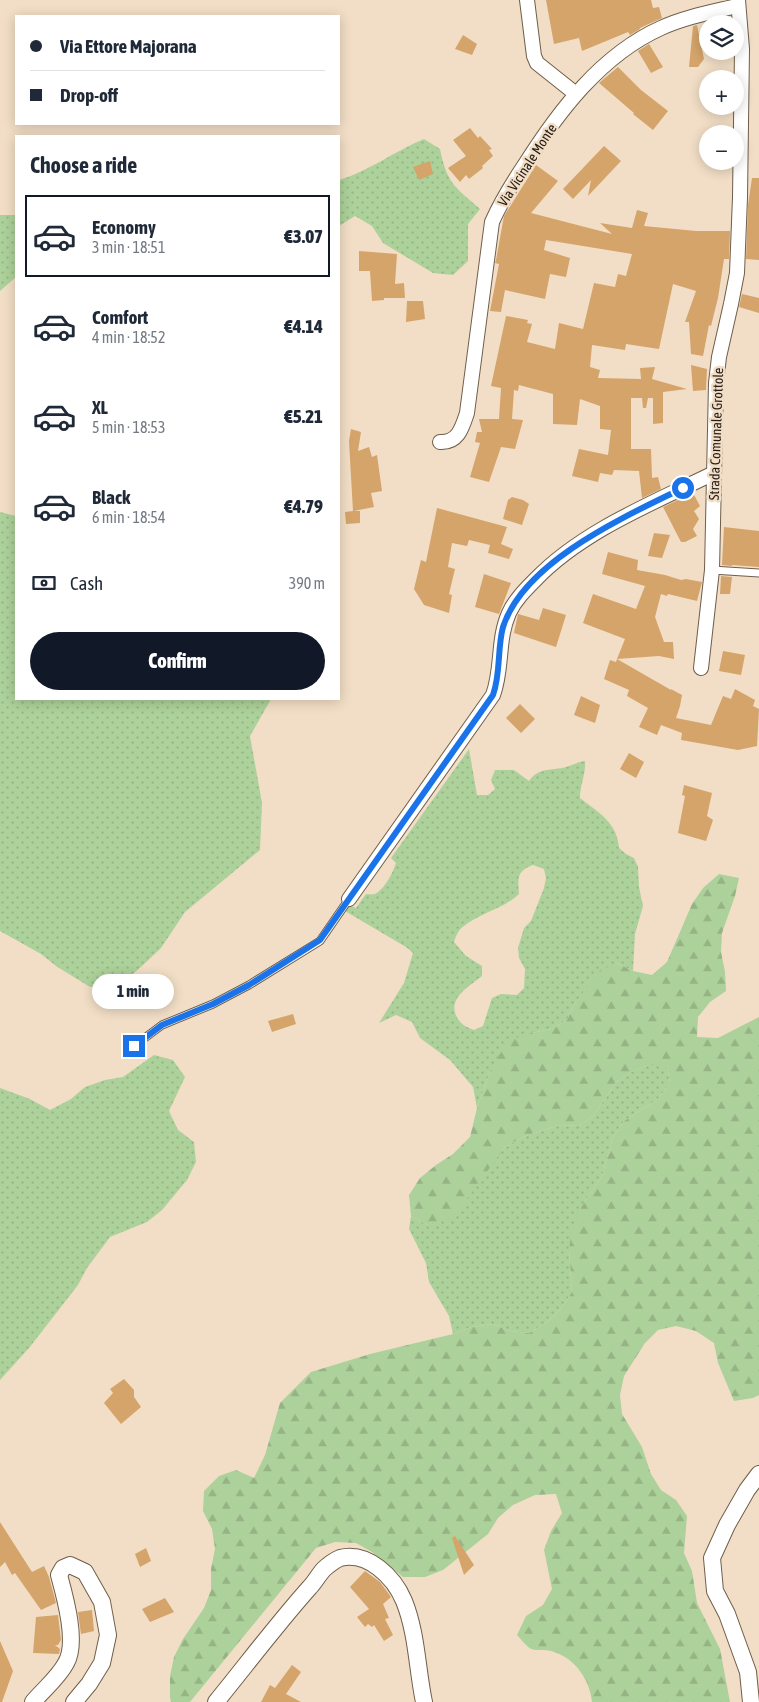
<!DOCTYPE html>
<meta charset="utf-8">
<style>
body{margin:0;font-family:"Asap Condensed",sans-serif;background:#f2f2f3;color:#1f2937;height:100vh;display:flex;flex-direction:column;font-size:19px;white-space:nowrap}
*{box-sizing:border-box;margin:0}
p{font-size:16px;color:#747a83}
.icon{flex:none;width:28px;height:28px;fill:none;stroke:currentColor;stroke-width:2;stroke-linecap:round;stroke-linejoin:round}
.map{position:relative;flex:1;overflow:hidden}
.panel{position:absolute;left:15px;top:135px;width:325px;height:565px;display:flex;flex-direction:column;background:#fff;border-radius:0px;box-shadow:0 2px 12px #0003}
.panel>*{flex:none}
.top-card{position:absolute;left:15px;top:15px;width:325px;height:110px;border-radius:0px;box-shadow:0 2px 12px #0003;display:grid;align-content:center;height:110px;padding:0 15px;background:#fff}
.controls{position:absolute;left:699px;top:15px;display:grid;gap:10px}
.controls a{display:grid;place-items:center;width:45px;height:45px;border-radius:50%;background:#fff;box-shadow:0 2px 12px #0003;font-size:25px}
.end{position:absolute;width:22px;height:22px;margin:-11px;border:6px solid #1a73e8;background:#fff;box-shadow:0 0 0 2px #fff}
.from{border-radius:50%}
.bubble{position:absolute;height:35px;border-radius:18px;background:#fff;box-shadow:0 2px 12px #0003;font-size:16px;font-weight:800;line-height:35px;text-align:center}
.top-card b{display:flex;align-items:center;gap:18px;height:48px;font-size:19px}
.top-card b+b{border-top:1px solid #e0e1e3}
.top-card i{width:12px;height:12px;background:#1f2937}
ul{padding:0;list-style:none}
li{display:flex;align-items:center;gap:15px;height:82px;margin:0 10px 8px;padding:0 5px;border:2px solid transparent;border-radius:0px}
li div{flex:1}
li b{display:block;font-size:19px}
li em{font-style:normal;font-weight:800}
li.selected{border-color:#111827}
li>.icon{width:45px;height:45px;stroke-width:1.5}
h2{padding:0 15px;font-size:22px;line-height:60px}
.pay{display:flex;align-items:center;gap:12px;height:55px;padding:0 15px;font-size:19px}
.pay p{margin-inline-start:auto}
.cta{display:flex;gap:10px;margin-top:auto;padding:10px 15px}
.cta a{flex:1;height:58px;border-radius:30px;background:#111827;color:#fff;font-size:20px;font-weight:800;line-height:58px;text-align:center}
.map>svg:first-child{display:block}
</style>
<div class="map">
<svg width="759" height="1702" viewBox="0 0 759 1702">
<defs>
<pattern id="grass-dots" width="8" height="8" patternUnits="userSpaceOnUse" patternTransform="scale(1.25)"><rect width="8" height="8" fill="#add19a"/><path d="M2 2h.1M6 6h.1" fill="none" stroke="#95b384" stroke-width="1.8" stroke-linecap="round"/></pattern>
<pattern id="forest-firs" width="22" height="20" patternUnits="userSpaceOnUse" patternTransform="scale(1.25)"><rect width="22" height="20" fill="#add19a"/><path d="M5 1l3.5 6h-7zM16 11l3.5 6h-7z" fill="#95b384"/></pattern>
</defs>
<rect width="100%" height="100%" fill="#f2dec6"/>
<g fill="url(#grass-dots)" fill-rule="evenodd">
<path d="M424 139 440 149C447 184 455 187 480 209L468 224V261L453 275 433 273 383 243 372 226 355 216 339 226V180C369 171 395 151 424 139Z"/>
<polygon points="0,215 16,215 16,277 0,291"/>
<polygon points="0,512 16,516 16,699 271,699 250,736 262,803 260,850 185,912 161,948 142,966 127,979 109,986 90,987 56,966 41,954 0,931"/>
<path d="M469 749 477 795H488L495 789 491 780 495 770H514L529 781C539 767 551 771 566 767 573 765 577 762 585 761 586 774 580 785 580 798 599 813 617 822 619 848L626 854 634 858 638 867 639 887 643 906 635 934 633 971 617 963 575 1003 567 1020 551 1029 531 1033 490 1072 477 1108 473 1087 450 1060 420 1038 412 1022 396 1015 379 1023 404 983 413 953 406 947 345 911 349 905 356 908 366 894C369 894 372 895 375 894 385 889 393 872 396 863L391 858ZM533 865 544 869 546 878 544 888 531 921 524 928 518 948 519 958 525 969 524 988 517 995 501 994 492 998 483 1026 474 1030C466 1027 462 1025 458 1019 445 999 470 986 482 976V966L466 956 454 942C456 936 458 930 464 926 480 913 503 909 519 894 518 879 516 871 533 865Z"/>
<polygon points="154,1055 173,1060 185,1077 169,1111 178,1130 194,1142 196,1162 187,1180 162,1210 147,1222 110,1237 87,1268 78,1285 29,1348 0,1380 0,1088 30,1099 50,1110 71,1099 85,1087 105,1080 123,1077"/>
<polygon points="649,1065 667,1065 670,1084 657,1100 624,1121 613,1137 602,1176 580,1209 569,1250 572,1292 561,1309 547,1322 529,1333 510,1331 493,1324 471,1327 453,1334 449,1316 429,1282 426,1263 409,1229 411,1216 428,1225 494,1161 505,1147 523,1137 559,1125 579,1126 594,1115 616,1082 631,1072"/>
</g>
<path fill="url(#forest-firs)" d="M719 874 739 878 735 896 722 933 721 952 725 972 726 991 710 1002 698 1017 697 1037 718 1038 759 1017V1395L753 1398 734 1401 718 1363 714 1343 696 1331 676 1326 658 1330 645 1343 624 1376 620 1395 622 1414 642 1447 651 1474 661 1490 676 1500 687 1516 684 1553 692 1571 697 1603 720 1649 730 1702H592C590 1679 574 1657 551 1651 545 1649 537 1651 531 1649 526 1646 521 1639 517 1635L526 1616 543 1605 552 1589 544 1550 551 1531 562 1513 556 1494 535 1495 513 1505 498 1518 488 1534 443 1570 425 1577H403L372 1552 356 1543 335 1542 316 1548 190 1702H171L170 1697V1676L174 1657 183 1639 204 1608 211 1590V1569L215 1549 212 1529 203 1511 204 1491 219 1476 236 1470 254 1478 265 1455 280 1403 311 1372 370 1354 453 1334 471 1327 493 1324 510 1331 529 1333 547 1322 561 1309 572 1292 569 1250 572 1228 580 1209 602 1176 613 1137 624 1121 657 1100 670 1084 667 1065H649L631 1072 616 1082 594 1115 579 1126 559 1125 523 1137 505 1147 461 1207 446 1220 428 1225 411 1216 409 1195 420 1178 436 1165 453 1154 470 1137 477 1108 490 1072 499 1055 511 1040 531 1033 551 1029 567 1020 575 1003 599 971 617 963 633 971 652 975 667 962 692 904 703 888Z"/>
<g fill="#d4a46a">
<polygon points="546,0 651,0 653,8 659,7 662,18 640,28 640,29 630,35 628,32 582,51 579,38 554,44"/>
<polygon points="697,25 704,59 698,67 689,67 693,26"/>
<polygon points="463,35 477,44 472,55 455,49"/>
<polygon points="649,44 663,67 651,73 638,51"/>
<polygon points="618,67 641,90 668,111 653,130 633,114 634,113 599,83"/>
<polygon points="470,128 478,138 480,136 492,149 489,150 493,156 482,166 483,168 469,179 466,175 460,182 448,168 466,156 453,140"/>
<polygon points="604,146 621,161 588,196 591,180 573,199 563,189"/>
<polygon points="430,161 433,174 419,180 413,167"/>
<polygon points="536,165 558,181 531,213 612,234 600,223 632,228 637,210 648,213 644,226 696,231 730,231 729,259 724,259 718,298 711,326 709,325 703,356 691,354 689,322 685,322 696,291 673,284 659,349 626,344 625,350 592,345 590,367 600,370 598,378 641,379 640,368 655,367 652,379 687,389 663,392 663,423 653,424 653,398 648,398 646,408 643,408 642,398 631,398 631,449 651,449 652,478 658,477 661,489 642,498 639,471 614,470 612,475 600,473 598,482 572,476 579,449 608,455 611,430 600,429 600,406 580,399 577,425 553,424 553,394 519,385 518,391 514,390 512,419 523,420 515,449 501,447 489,482 470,477 480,443 475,442 477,432 482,432 479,419 499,419 501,388 491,386 506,316 528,320 527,323 532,324 527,342 555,349 559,323 583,329 594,283 615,287 618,274 626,276 632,254 546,240 544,250 570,258 566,277 550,274 545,299 505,290 501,312 490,311 499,264 495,263 496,260 504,216"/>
<polygon points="752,178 759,178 759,260 746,259 748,205"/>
<polygon points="359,251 397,254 395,284 404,283 405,298 384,298 384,300 372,301 370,271 359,271"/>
<polygon points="742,294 759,298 759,313 739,307"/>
<polygon points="407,301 423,301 425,319 406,322"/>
<polygon points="691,365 707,369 706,390 693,391"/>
<polygon points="351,429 361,432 358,451 369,447 372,457 377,455 382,491 371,493 374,507 354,511 360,511 360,523 346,524 345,512 353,511 349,441"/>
<polygon points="693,493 700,506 694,511 699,519 693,529 697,536 685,542 681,542 663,507"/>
<polygon points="512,497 523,500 529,504 522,525 503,519 508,500"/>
<polygon points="437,508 507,527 501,544 513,549 509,559 488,553 490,545 469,540 467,546 452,543 448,567 455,569 449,594 452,595 449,613 424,605 414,589 421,560 426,562"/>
<polygon points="724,527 759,531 759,567 732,565 732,566 722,565"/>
<polygon points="654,533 670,535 662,558 648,556"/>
<polygon points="608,552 638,560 637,570 665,575 681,580 686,579 702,582 697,601 668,594 667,596 661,594 655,617 664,642 673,642 674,659 659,656 617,659 625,639 583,623 593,594 636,609 645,586 602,574"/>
<polygon points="484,574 511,583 499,614 475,607"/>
<polygon points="721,576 732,577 730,594 720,594"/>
<polygon points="543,608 566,615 556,647 514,633 518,614 539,620"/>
<polygon points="723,651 745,655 741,675 719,671"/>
<polygon points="617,659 671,690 671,689 682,695 680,706 676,718 711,725 723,696 731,699 735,689 755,700 753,706 759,709 757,746 738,750 681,740 682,733 661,725 657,735 639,727 648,708 627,696 629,690 604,679 610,660 616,662"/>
<polygon points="581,696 600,705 595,723 574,715"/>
<polygon points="520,704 535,719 521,733 506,718"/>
<polygon points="629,753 644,762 636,778 620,769"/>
<polygon points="684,785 712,793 707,816 713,820 706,841 678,833 685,796 682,795"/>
<polygon points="293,1014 296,1024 272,1032 268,1021"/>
<polygon points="124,1379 134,1390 134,1397 141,1407 121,1424 104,1403 113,1393 110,1389"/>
<polygon points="0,1522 32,1572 44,1566 49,1577 56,1603 41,1610 15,1573 12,1575 5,1562 0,1567"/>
<polygon points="455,1536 474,1565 464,1575 452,1538"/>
<polygon points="146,1548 151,1561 140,1567 135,1554"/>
<polygon points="365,1571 380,1582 391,1597 383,1604 389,1618 385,1619 393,1635 384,1641 374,1625 372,1627 368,1624 365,1627 357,1617 369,1609 350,1587"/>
<polygon points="165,1598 174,1612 150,1622 142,1609"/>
<polygon points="92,1610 94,1631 81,1634 78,1612"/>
<polygon points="58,1615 61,1640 58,1645 55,1645 60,1649 59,1654 33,1653 36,1617"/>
<polygon points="0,1641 13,1671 2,1702 0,1702"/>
<polygon points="292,1665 301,1672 286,1694 301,1702 261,1702 270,1685 275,1688"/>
</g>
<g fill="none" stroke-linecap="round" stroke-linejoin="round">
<g stroke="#6f5e49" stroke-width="9">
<g id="service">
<polyline points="712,570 759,573"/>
<polyline points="134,1046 162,1025 213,1004 249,985 320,941 349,899"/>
</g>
</g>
<g stroke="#6f5e49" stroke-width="16">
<g id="minor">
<polyline points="527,0 534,56 537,63 576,94"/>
<path d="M440 442C458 443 462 428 467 413L492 222C501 202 512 184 524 166 558 112 601 55 661 28 685 17 712 12 737 6"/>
<polyline points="701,668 712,570 716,383 719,357 731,304 737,273 740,197 742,49 738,0"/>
<path d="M349 899 493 695C503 668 497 640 509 613 515 600 525 590 535 580 582 531 653 503 714 473"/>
</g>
</g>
<g stroke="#6f5e49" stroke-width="18">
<g id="tertiary">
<path d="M33 1702C44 1689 58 1678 66 1663 78 1643 65 1597 59 1575L63 1568 70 1565 85 1572 102 1602 108 1635 102 1663 89 1684 74 1702"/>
<path d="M216 1702C247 1664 277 1624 310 1587 315 1582 319 1574 324 1569 327 1566 335 1560 340 1558 368 1551 394 1577 404 1601 417 1633 417 1669 424 1702"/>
<polyline points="751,1702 748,1672 727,1614 715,1591 712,1558 727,1525 747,1490 759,1474"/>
</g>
</g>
<use href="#service" stroke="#fff" stroke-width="7"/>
<use href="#minor" stroke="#fff" stroke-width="14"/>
<use href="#tertiary" stroke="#fff" stroke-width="16"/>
</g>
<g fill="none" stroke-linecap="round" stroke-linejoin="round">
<path stroke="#1a73e8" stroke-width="6" d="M134 1046 162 1025 213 1004 249 985 320 940 493 695C501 673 497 649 503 627 524 561 626 516 683 488"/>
</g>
<g text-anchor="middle" stroke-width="5" stroke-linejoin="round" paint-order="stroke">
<g font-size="14" fill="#241c14" stroke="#f2dec6">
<text transform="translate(527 165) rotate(-57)" y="5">Via Vicinale Monte</text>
<text transform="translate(716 434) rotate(-88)" y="5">Strada Comunale Grottole</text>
</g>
</g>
</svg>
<div class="controls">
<a><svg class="icon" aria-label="layers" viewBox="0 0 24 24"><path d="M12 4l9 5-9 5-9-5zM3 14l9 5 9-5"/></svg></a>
<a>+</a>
<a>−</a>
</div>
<i class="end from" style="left:683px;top:488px"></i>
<i class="end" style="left:134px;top:1046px"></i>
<div class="bubble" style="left:92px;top:974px;width:82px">1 min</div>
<div class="top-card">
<b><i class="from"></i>Via Ettore Majorana</b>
<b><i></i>Drop-off</b>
</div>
<section class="panel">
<h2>Choose a ride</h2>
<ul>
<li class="selected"><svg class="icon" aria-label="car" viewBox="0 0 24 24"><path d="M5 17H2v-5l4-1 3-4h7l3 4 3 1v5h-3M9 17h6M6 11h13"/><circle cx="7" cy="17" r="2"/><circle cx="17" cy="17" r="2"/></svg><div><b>Economy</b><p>3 min · 18:51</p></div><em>€3.07</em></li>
<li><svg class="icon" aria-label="car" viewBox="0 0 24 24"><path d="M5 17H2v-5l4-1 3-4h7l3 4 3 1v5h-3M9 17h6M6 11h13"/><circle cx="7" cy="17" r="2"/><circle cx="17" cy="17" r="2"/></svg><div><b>Comfort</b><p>4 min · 18:52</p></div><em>€4.14</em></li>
<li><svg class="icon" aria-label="car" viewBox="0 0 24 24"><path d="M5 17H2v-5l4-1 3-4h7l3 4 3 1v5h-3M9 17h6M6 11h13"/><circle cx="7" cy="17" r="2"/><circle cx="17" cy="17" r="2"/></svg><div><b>XL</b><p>5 min · 18:53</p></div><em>€5.21</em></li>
<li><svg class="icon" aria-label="car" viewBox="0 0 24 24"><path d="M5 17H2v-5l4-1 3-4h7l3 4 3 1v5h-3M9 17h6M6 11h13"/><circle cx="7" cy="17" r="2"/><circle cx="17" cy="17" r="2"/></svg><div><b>Black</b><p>6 min · 18:54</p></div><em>€4.79</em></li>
</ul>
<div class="pay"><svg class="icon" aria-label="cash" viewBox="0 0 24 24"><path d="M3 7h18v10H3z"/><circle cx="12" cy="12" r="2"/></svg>Cash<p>390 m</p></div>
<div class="cta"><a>Confirm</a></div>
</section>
</div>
